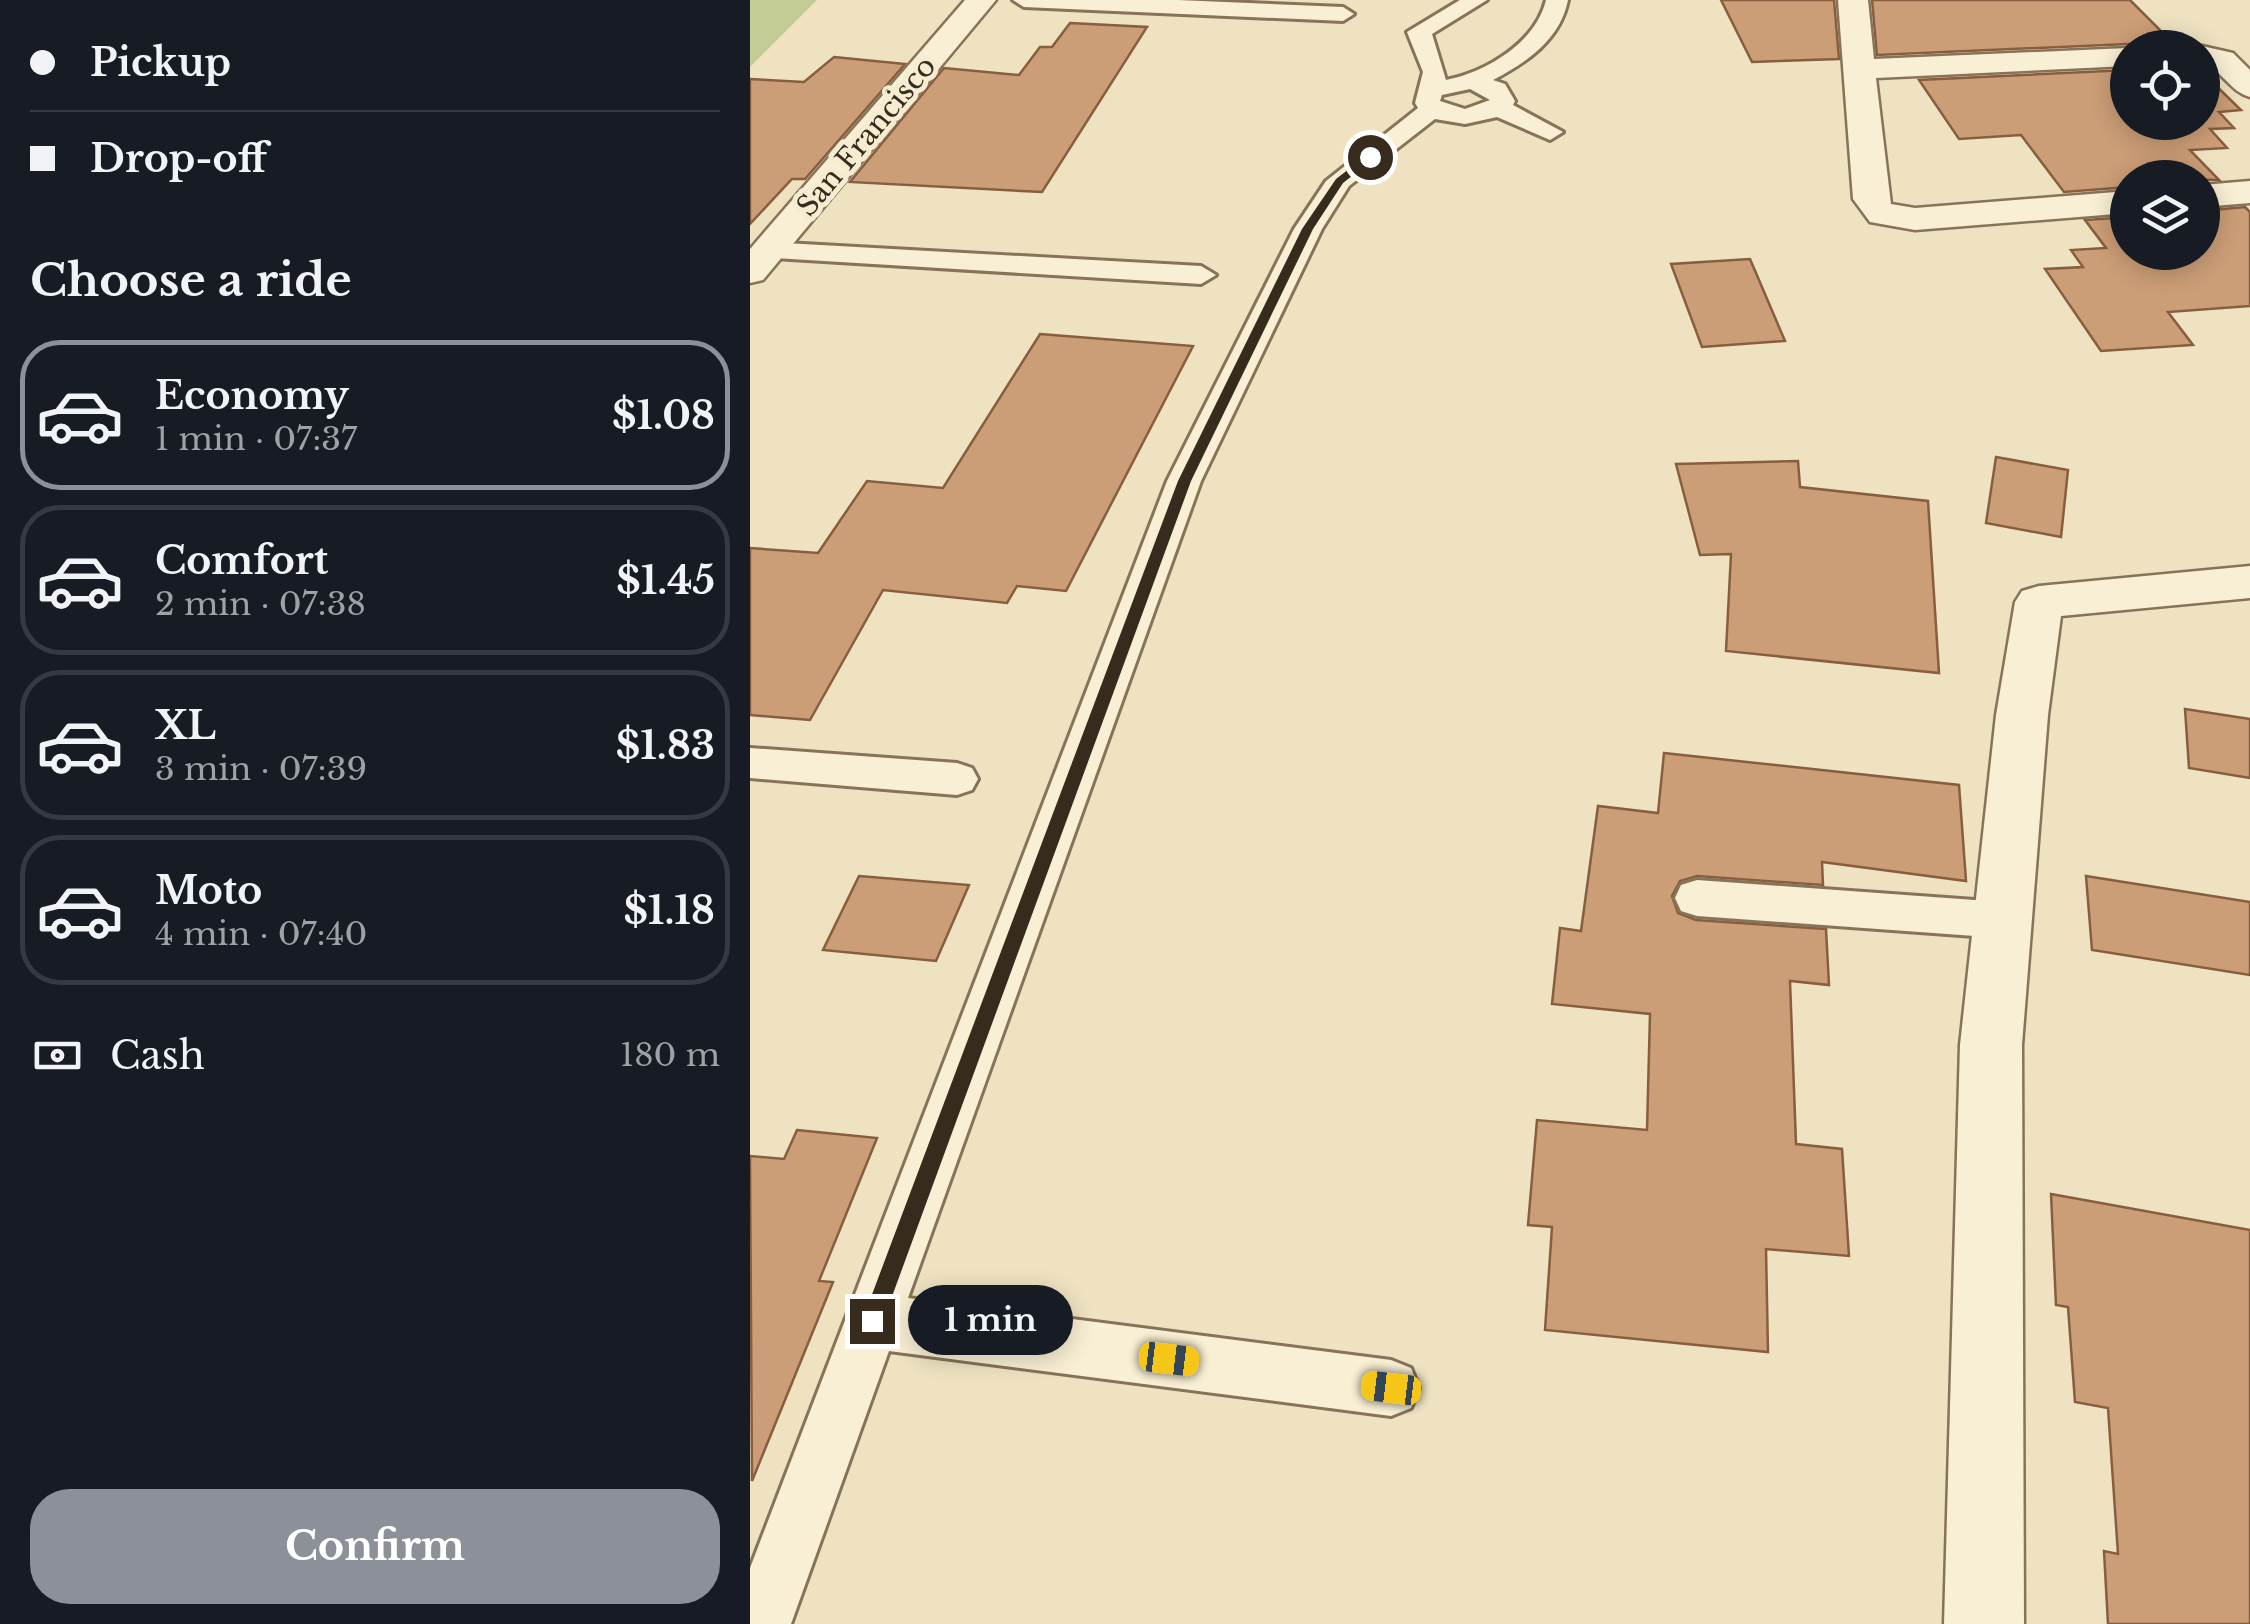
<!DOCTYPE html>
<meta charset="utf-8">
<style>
body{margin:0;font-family:"Libre Baskerville",serif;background:#242831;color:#f1f3f6;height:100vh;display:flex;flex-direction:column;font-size:38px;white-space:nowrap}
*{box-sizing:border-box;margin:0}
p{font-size:32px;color:#9ea1a6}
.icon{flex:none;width:55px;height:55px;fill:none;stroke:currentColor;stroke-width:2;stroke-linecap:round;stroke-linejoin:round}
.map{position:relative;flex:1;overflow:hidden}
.details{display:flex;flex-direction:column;background:#171b24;width:750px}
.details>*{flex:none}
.guide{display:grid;align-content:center;height:220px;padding:0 30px;background:#171b24}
.controls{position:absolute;left:1360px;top:30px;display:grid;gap:20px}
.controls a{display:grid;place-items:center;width:110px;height:110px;border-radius:50%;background:#171b24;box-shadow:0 5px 25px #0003;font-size:50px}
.end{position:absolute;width:45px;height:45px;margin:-22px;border:12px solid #372b1d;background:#fff;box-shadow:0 0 0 5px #fff}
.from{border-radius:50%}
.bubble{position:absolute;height:70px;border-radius:35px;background:#171b24;box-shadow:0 5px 25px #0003;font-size:32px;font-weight:800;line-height:70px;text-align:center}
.car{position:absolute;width:30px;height:60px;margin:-30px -15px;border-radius:12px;box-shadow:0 0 8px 2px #0007;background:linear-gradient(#f5c518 24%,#345 0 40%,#f5c518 0 76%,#345 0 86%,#f5c518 0)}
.guide b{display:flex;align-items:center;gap:35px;height:95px;font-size:38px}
.guide b+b{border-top:2px solid #363941}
.guide i{width:25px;height:25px;background:#f1f3f6}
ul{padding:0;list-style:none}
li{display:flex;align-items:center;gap:30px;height:150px;margin:0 20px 15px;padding:0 10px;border:5px solid #363941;border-radius:40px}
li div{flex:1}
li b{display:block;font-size:38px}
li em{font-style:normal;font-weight:800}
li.active{border-color:#8c9099}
li>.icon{width:90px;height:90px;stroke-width:1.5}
h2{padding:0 30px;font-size:45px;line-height:120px}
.pay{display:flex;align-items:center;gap:25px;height:110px;padding:0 30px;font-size:38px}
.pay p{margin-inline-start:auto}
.cta{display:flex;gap:20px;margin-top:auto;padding:20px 30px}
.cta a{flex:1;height:115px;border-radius:40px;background:#8c9099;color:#fff;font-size:40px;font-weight:800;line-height:115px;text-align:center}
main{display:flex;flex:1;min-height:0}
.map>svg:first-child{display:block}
</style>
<main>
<section class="details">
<div class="guide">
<b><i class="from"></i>Pickup</b>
<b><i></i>Drop-off</b>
</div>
<h2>Choose a ride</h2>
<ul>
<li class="active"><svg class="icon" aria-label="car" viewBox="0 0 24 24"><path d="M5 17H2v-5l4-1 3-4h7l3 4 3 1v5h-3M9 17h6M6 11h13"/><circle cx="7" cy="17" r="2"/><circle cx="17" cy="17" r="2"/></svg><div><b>Economy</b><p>1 min · 07:37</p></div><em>$1.08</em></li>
<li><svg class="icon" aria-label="car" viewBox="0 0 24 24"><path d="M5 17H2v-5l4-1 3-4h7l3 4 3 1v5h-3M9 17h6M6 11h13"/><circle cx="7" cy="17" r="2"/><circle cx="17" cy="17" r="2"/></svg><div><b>Comfort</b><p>2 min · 07:38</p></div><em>$1.45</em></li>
<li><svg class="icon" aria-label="car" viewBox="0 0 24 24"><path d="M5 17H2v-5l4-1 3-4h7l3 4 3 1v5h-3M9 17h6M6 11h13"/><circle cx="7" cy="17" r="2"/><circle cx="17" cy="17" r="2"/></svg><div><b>XL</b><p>3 min · 07:39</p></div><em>$1.83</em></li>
<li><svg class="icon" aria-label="car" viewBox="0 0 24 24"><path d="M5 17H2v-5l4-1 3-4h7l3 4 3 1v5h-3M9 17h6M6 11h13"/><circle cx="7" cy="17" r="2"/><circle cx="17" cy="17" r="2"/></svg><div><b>Moto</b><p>4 min · 07:40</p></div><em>$1.18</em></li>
</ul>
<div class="pay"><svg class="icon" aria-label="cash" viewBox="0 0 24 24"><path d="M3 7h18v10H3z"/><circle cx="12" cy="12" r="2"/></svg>Cash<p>180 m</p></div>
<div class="cta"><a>Confirm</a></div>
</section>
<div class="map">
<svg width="1500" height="1624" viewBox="0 0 1500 1624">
<rect width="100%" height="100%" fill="#eee2c1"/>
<polygon fill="#c3cc95" points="0,0 67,0 0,67"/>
<g fill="#cc9e77" stroke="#875e3e" stroke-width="2.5">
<polygon points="971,0 1084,0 1089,59 1002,62"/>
<polygon points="1122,0 1380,0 1428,48 1378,44 1127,55"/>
<polygon points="320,23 397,27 292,192 100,182 194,68 269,75 290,47 302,47"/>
<polygon points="84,57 155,64 55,179 42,179 0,224 0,79 54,82"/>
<polygon points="1378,70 1378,122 1452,122 1452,72 1491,110 1469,112 1484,128 1460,129 1477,148 1440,150 1469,180 1378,178 1378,187 1314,192 1271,135 1209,139 1169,80"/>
<polygon points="1495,207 1500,212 1500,306 1418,312 1443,345 1351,351 1295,269 1333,267 1321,250 1356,248 1335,220 1378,217 1378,252 1452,252 1452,211"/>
<polygon points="1000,259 1035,341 952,347 921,264"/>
<polygon points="290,334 443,346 316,591 267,586 257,603 133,590 60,720 0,715 0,548 68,553 117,481 193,488"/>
<polygon points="1246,457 1318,470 1311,537 1236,523"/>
<polygon points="1048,461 1050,487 1178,501 1189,673 976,651 981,554 950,555 926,464"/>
<polygon points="1435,709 1500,719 1500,778 1439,768"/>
<polygon points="914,753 1209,785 1216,881 1072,862 1073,885 947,876 930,881 922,896 928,913 946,920 1076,929 1079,985 1040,981 1046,1144 1092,1149 1099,1256 1016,1249 1018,1352 795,1330 802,1227 778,1225 787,1120 897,1130 900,1014 802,1004 810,928 831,931 848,806 908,813"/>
<polygon points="109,876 219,885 186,961 73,950"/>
<polygon points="1336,876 1500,902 1500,975 1342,950"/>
<polygon points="47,1130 127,1138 69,1281 83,1282 2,1481 0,1156 34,1159"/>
<polygon points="1301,1194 1500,1230 1500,1624 1358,1624 1354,1551 1368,1554 1358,1408 1325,1402 1318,1307 1306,1305"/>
</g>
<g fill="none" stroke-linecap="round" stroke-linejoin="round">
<g stroke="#877359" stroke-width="6">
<g id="lane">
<polygon points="263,0 428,0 593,7 604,14 593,21 274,7"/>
<path d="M710 0H737L682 34 696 80C737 72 786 42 796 0H818C810 40 777 62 743 80L755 84 765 101 763 105 813 132 800 140 747 117 715 124 685 119 599 186 572 229 451 481 158 1298 641 1360 661 1368 669 1388 661 1408 641 1416 139 1351 41 1624H0V1568L417 481 544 229 576 181 668 108 665 103 673 72 657 32ZM720 89 740 100 715 109 690 101 692 95Z"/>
<polygon points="17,242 451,266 466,275 451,284 7,257 3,251"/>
<polygon points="0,748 207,763 222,768 228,779 222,790 207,795 0,778"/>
<polygon points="947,880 1252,902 1268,907 1275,920 1268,933 1252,938 947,916 931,911 925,898 931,885"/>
</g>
</g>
<g stroke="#877359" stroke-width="5">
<g id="street">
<polygon points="215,0 246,0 13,280 0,283 0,249"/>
<polygon points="1088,0 1118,0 1124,59 1378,48 1378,66 1126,78 1141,204 1165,208 1378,191 1378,213 1165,230 1120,222 1103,199"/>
<path d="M1452 46 1483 53 1500 70V97C1480 92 1472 69 1452 64V48H1445Z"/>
<polygon points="1500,181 1500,203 1452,207 1452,185"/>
<polygon points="1500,566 1500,598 1311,616 1298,715 1272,1045 1274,1624 1194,1624 1210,1045 1246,715 1265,602 1272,591 1289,586"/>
</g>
</g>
<use href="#lane" fill="#f9efd4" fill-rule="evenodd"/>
<use href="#street" fill="#f9efd4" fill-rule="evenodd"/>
</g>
<polygon fill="#372b1d" points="617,155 626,157 593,183 563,229 441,481 133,1321 130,1328 115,1328 112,1321 428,481 552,229 586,179"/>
<g text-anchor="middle" stroke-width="10" stroke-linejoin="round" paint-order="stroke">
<g font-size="28" fill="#372b1d" stroke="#f5ecd1">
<text transform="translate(116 136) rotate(-50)" y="10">San Francisco</text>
</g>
</g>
</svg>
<div class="controls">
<a><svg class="icon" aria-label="locate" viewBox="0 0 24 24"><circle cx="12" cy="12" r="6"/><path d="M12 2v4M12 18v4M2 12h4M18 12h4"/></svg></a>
<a><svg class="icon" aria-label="layers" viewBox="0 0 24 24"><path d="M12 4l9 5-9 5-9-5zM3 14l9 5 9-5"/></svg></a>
</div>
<i class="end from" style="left:620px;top:157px"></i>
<i class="end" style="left:122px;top:1321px"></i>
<div class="bubble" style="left:158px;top:1285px;width:165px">1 min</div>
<i class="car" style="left:419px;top:1359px;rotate:97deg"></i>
<i class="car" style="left:641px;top:1388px;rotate:277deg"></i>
</div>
</main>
